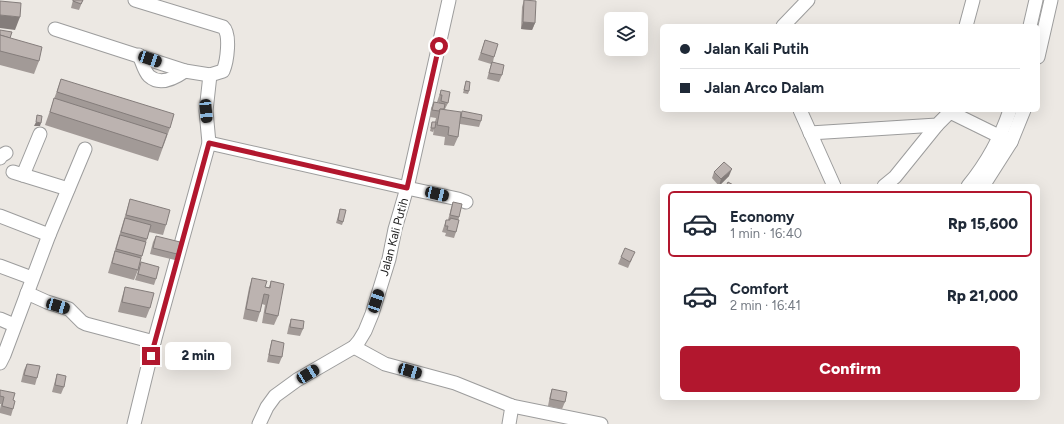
<!DOCTYPE html>
<meta charset="utf-8">
<style>
body{margin:0;font-family:Figtree,sans-serif;background:#f6f6f7;color:#1f2937;height:100vh;display:flex;flex-direction:column;font-size:15px;white-space:nowrap}
*{box-sizing:border-box;margin:0}
p{font-size:13px;color:#747a83}
.icon{flex:none;width:22px;height:22px;fill:none;stroke:currentColor;stroke-width:2;stroke-linecap:round;stroke-linejoin:round}
.map{position:relative;flex:1;overflow:hidden}
.details{position:absolute;left:660px;top:184px;width:380px;height:216px;display:flex;flex-direction:column;background:#fff;border-radius:6px;box-shadow:0 4px 16px #0002}
.details>*{flex:none}
.guide{position:absolute;left:660px;top:24px;width:380px;height:88px;border-radius:6px;box-shadow:0 4px 16px #0002;display:grid;align-content:center;height:88px;padding:0 20px;background:#fff}
.tools{position:absolute;left:604px;top:12px;display:grid;gap:8px}
.tools a{display:grid;place-items:center;width:44px;height:44px;border-radius:6px;background:#fff;box-shadow:0 4px 16px #0002;font-size:20px}
.end{position:absolute;width:18px;height:18px;margin:-9px;border:5px solid #b2172e;background:#fff;box-shadow:0 0 0 2px #fff}
.from{border-radius:50%}
.bubble{position:absolute;height:28px;border-radius:6px;background:#fff;box-shadow:0 4px 16px #0002;font-size:13px;font-weight:800;line-height:28px;text-align:center}
.car{position:absolute;width:12px;height:24px;margin:-12px -6px;border-radius:5px;box-shadow:0 0 3px 1px #0007;background:linear-gradient(#222 24%,#8ab4d8 0 40%,#222 0 76%,#8ab4d8 0 86%,#222 0)}
.guide b{display:flex;align-items:center;gap:14px;height:38px;font-size:15px}
.guide b+b{border-top:1px solid #e0e1e3}
.guide i{width:10px;height:10px;background:#1f2937}
ul{padding:7px 0 0;list-style:none}
li{display:flex;align-items:center;gap:12px;height:66px;margin:0 8px 6px;padding:0 12px;border:2px solid transparent;border-radius:6px}
li div{flex:1}
li b{display:block;font-size:15px}
li em{font-style:normal;font-weight:800}
li.on{border-color:#b2172e}
li>.icon{width:36px;height:36px;stroke-width:1.5}
.button{display:flex;gap:8px;margin-top:auto;padding:8px 20px}
.button a{flex:1;height:46px;border-radius:6px;background:#b2172e;color:#fff;font-size:16px;font-weight:800;line-height:46px;text-align:center}
.map>svg:first-child{display:block}
</style>
<div class="map">
<svg width="1064" height="424" viewBox="0 0 1064 424">
<rect width="100%" height="100%" fill="#ece8e3"/>
<g fill="none" stroke-linecap="round" stroke-linejoin="round">
<g stroke="#9d9d9d" stroke-width="15">
<g id="minor">
<polyline points="783,26 808,0"/>
<polyline points="966,26 973,0"/>
<polyline points="1030,26 1036,0"/>
<path d="M55 29 185 71 210 75 223 71C227 62 231 34 223 27L135 0"/>
<path d="M139 55C142 61 144 71 149 76 160 86 175 78 185 71"/>
<polyline points="1038,57 1051,0"/>
<polyline points="800,110 834,186"/>
<polyline points="810,133 937,125 950,112 1011,142"/>
<polyline points="209,143 407,188 458,199 466,202"/>
<polyline points="0,158 1,156 6,153"/>
<polyline points="13,172 68,189"/>
<polyline points="23,175 40,134"/>
<polyline points="884,186 895,177 937,125"/>
<path d="M968 186C986 164 1001 137 1010 110"/>
<polyline points="983,186 1011,142 1024,110"/>
<polyline points="0,216 49,235"/>
<polyline points="0,266 32,278"/>
<polyline points="27,293 47,302 69,309 82,322 86,324 154,342"/>
<polyline points="0,319 14,325"/>
<polyline points="354,347 385,364 455,383 512,406 601,424"/>
<polyline points="0,363 4,355 49,235 85,149"/>
<polyline points="134,424 154,342 209,143 206,111 210,75"/>
<polyline points="259,424 267,407 275,396 297,380 354,347 359,341 365,331 372,314 389,259 395,229 407,188 449,0"/>
<polyline points="509,424 512,406"/>
</g>
</g>
<use href="#minor" stroke="#fff" stroke-width="13"/>
</g>
<g fill="#a29a97">
<polygon points="73,0 83,0 79,10 71,8"/>
<polygon points="524,0 535,23 532,30 521,29 522,7"/>
<polygon points="0,30 39,61 34,74 0,65"/>
<polygon points="485,40 494,57 493,62 502,75 499,82 487,79 491,64 478,60"/>
<polygon points="61,79 170,128 158,161 45,125"/>
<polygon points="466,81 469,91 468,94 463,93"/>
<polygon points="441,90 448,103 445,109 444,109 481,121 479,127 460,124 458,137 454,146 444,145 445,137 433,135 434,129 433,132 430,131 432,122 435,122 436,118 430,117 431,108 434,102 439,103 439,102 437,102"/>
<polygon points="714,172 729,176 719,186 712,178"/>
<polygon points="130,199 166,225 163,235 149,232 138,270 134,280 108,273 127,209"/>
<polygon points="453,202 459,217 456,232 454,238 445,236 446,233 442,232 446,220 448,220 451,208"/>
<polygon points="340,209 343,222 342,225 336,223"/>
<polygon points="156,236 177,254 175,260 150,254 153,242"/>
<polygon points="621,257 632,259 628,268 618,264"/>
<polygon points="141,262 156,279 154,285 135,280"/>
<polygon points="252,278 265,287 269,287 271,281 278,316 274,325 262,323 265,305 262,304 260,312 257,322 243,319 249,288"/>
<polygon points="125,287 150,308 146,318 118,312 122,297"/>
<polygon points="291,319 303,329 300,336 287,334 289,325"/>
<polygon points="272,340 282,357 279,364 267,362 270,347"/>
<polygon points="27,364 37,378 35,385 21,382 24,370"/>
<polygon points="57,374 64,387 61,394 52,392 55,381"/>
<polygon points="552,389 565,402 562,409 548,406 550,395"/>
<polygon points="0,390 13,400 13,409 11,416 0,413 0,409 1,404 0,404"/>
</g>
<g fill="#847d7b">
<polygon points="0,15 20,17 15,30 0,28"/>
<polygon points="523,22 535,23 532,30 521,29"/>
<polygon points="36,122 41,123 40,126 34,126"/>
<polygon points="732,169 729,176 719,186 721,179"/>
</g>
<g fill="#bcb3b0" stroke="#847d7b">
<polygon points="73,0 83,0 81,4 73,1"/>
<polygon points="524,0 536,1 535,23 523,22"/>
<polygon points="0,1 21,3 20,17 0,15"/>
<polygon points="0,30 12,32 10,38 0,35"/>
<polygon points="0,35 42,47 39,61 0,51"/>
<polygon points="485,40 498,44 494,57 481,53"/>
<polygon points="492,62 504,65 502,75 489,73"/>
<polygon points="61,79 174,114 170,128 57,92"/>
<polygon points="466,81 470,82 469,91 464,90"/>
<polygon points="441,90 450,92 448,103 441,101 442,95 440,95"/>
<polygon points="54,98 167,134 162,148 50,112"/>
<polygon points="434,102 445,104 444,109 440,109 439,111 432,110"/>
<polygon points="440,109 461,112 458,137 448,135 449,127 437,125"/>
<polygon points="462,111 482,115 481,121 461,117"/>
<polygon points="37,115 42,116 41,123 36,122"/>
<polygon points="432,122 436,122 435,128 431,128"/>
<polygon points="724,162 732,169 721,179 714,172"/>
<polygon points="728,182 735,186 726,186"/>
<polygon points="130,199 170,210 166,225 126,215"/>
<polygon points="453,202 462,204 459,217 450,215"/>
<polygon points="340,209 346,210 343,222 338,220"/>
<polygon points="125,218 151,225 147,239 121,232"/>
<polygon points="450,218 459,220 456,232 447,230 448,226 445,226 446,220 450,220"/>
<polygon points="120,235 146,242 142,256 116,249"/>
<polygon points="156,236 180,242 177,254 153,248"/>
<polygon points="625,248 635,252 630,262 621,257"/>
<polygon points="115,251 141,258 138,270 112,263"/>
<polygon points="141,262 159,267 156,279 138,274"/>
<polygon points="252,278 267,281 265,287 270,288 271,281 284,284 278,316 265,313 269,295 264,294 260,312 246,309"/>
<polygon points="125,287 154,293 150,308 122,302"/>
<polygon points="291,319 304,321 303,329 290,327"/>
<polygon points="272,340 284,343 282,357 269,355"/>
<polygon points="27,364 40,366 37,378 24,375"/>
<polygon points="57,374 66,376 64,387 55,385"/>
<polygon points="552,389 567,392 565,402 550,399"/>
<polygon points="0,390 15,393 13,400 15,401 13,409 2,406 4,397 0,396"/>
</g>
<g fill="none" stroke-linecap="round" stroke-linejoin="round">
<polyline stroke="#b2172e" stroke-width="5" points="151,356 209,143 407,188 439,46"/>
</g>
<g text-anchor="middle" stroke-width="4" stroke-linejoin="round" paint-order="stroke">
<g font-size="12" fill="#1c1c1c" stroke="#fff">
<text transform="translate(394 237) rotate(-75)" y="4">Jalan Kali Putih</text>
</g>
</g>
</svg>
<div class="tools">
<a><svg class="icon" aria-label="layers" viewBox="0 0 24 24"><path d="M12 4l9 5-9 5-9-5zM3 14l9 5 9-5"/></svg></a>
</div>
<i class="end from" style="left:439px;top:46px"></i>
<i class="end" style="left:151px;top:356px"></i>
<div class="bubble" style="left:165px;top:342px;width:66px">2 min</div>
<i class="car" style="left:150px;top:59px;rotate:109deg"></i>
<i class="car" style="left:206px;top:111px;rotate:175deg"></i>
<i class="car" style="left:437px;top:194px;rotate:103deg"></i>
<i class="car" style="left:376px;top:301px;rotate:18deg"></i>
<i class="car" style="left:58px;top:306px;rotate:106deg"></i>
<i class="car" style="left:410px;top:371px;rotate:106deg"></i>
<i class="car" style="left:308px;top:374px;rotate:59deg"></i>
<div class="guide">
<b><i class="from"></i>Jalan Kali Putih</b>
<b><i></i>Jalan Arco Dalam</b>
</div>
<section class="details">
<ul>
<li class="on"><svg class="icon" aria-label="car" viewBox="0 0 24 24"><path d="M5 17H2v-5l4-1 3-4h7l3 4 3 1v5h-3M9 17h6M6 11h13"/><circle cx="7" cy="17" r="2"/><circle cx="17" cy="17" r="2"/></svg><div><b>Economy</b><p>1 min · 16:40</p></div><em>Rp 15,600</em></li>
<li><svg class="icon" aria-label="car" viewBox="0 0 24 24"><path d="M5 17H2v-5l4-1 3-4h7l3 4 3 1v5h-3M9 17h6M6 11h13"/><circle cx="7" cy="17" r="2"/><circle cx="17" cy="17" r="2"/></svg><div><b>Comfort</b><p>2 min · 16:41</p></div><em>Rp 21,000</em></li>
</ul>
<div class="button"><a>Confirm</a></div>
</section>
</div>
